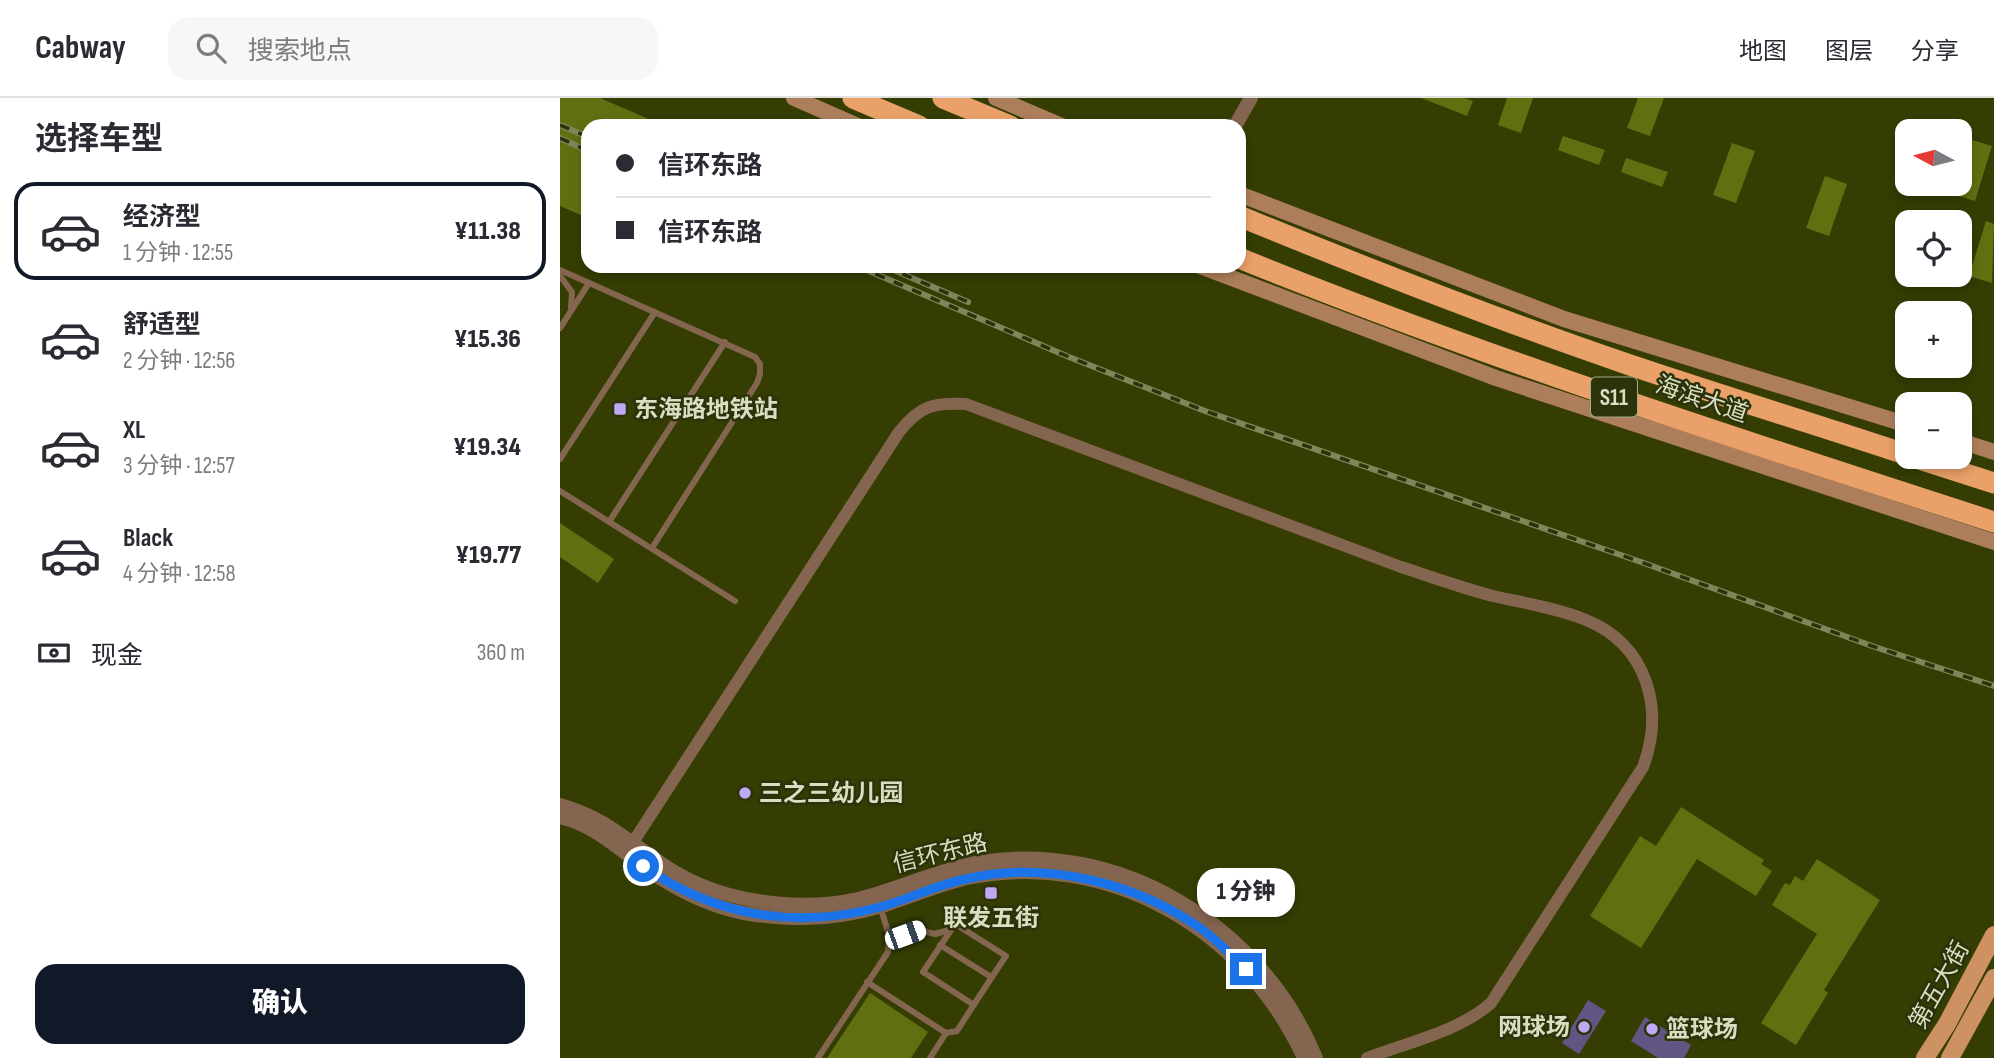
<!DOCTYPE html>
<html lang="zh">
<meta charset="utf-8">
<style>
body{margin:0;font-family:"Sofia Sans Condensed","Noto Sans SC",sans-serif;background:#f7f7f7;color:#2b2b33;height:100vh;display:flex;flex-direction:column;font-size:26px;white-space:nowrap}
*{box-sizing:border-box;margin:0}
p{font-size:23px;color:#7c7c81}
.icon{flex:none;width:38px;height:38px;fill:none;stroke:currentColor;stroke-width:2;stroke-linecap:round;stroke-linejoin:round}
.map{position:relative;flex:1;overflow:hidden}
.details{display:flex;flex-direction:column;background:#fff;width:560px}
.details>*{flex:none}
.hud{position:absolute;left:21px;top:21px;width:665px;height:154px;border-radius:21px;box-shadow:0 4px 10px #0003;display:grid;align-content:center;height:154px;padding:0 35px;background:#fff}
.needle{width:46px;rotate:277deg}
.buttons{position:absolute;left:1335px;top:21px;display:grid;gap:14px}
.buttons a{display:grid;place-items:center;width:77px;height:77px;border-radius:14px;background:#fff;box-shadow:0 4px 10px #0003;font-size:35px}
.end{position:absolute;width:32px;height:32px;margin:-16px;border:9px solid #1a73e8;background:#fff;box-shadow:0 0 0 4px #fff}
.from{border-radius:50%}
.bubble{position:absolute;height:49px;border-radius:21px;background:#fff;box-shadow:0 4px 10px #0003;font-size:23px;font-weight:800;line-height:49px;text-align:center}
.car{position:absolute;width:21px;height:42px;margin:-21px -10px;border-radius:9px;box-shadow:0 0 5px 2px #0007;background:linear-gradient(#fff 24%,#345 0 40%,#fff 0 76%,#345 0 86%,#fff 0)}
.hud b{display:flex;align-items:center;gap:24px;height:66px;font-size:26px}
.hud b+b{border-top:2px solid #e1e1e2}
.hud i{width:18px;height:18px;background:#2b2b33}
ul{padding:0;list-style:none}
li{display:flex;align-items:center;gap:21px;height:98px;margin:0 14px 10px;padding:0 21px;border:4px solid transparent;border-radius:21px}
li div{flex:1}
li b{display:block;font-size:26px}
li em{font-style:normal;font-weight:800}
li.active{border-color:#111827}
li>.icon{width:63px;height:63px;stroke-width:1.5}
h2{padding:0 35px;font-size:32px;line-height:84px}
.pay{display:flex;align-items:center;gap:18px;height:77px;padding:0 35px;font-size:26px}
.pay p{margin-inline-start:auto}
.button{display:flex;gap:14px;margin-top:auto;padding:14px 35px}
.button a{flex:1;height:80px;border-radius:21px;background:#111827;color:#fff;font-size:28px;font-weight:800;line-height:80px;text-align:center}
header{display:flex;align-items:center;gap:42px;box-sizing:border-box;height:98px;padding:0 35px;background:#fff;border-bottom:2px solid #e1e1e2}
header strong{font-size:33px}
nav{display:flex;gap:38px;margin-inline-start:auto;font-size:24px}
.search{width:490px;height:63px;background:#f7f7f7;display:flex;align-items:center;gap:18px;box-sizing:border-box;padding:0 24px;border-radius:21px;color:#7c7c81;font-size:26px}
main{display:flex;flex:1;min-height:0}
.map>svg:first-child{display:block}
</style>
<header>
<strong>Cabway</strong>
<div class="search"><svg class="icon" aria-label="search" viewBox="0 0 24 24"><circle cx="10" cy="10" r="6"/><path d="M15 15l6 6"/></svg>搜索地点</div>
<nav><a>地图</a><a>图层</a><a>分享</a></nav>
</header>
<main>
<section class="details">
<h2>选择车型</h2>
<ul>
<li class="active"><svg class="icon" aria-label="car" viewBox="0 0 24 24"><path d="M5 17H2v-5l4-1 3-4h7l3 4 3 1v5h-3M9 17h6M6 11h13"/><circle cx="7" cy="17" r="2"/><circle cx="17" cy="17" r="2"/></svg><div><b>经济型</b><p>1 分钟 · 12:55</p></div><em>¥11.38</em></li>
<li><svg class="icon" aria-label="car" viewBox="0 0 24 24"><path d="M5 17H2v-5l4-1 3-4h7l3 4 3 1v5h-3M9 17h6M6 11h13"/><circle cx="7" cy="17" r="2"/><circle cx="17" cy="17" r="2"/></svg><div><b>舒适型</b><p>2 分钟 · 12:56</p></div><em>¥15.36</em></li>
<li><svg class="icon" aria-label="car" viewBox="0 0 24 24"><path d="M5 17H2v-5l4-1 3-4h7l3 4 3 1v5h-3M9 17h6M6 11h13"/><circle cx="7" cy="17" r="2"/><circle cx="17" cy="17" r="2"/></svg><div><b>XL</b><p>3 分钟 · 12:57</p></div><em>¥19.34</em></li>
<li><svg class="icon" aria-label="car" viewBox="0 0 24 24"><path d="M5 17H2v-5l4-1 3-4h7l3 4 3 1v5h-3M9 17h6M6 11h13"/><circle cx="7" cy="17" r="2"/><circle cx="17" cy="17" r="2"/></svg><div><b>Black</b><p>4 分钟 · 12:58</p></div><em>¥19.77</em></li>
</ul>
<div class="pay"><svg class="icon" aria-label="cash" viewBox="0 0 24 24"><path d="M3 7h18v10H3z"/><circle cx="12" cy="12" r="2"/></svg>现金<p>360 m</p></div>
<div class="button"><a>确认</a></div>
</section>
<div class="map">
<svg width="1434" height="960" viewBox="0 0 1434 960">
<rect width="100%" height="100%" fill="#353d03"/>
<g fill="#635583">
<polygon points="1028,902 1046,913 1019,956 1002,945"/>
<polygon points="1085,919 1131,947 1124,960 1098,960 1071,943"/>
</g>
<g fill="#626f11">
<polygon points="0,0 40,0 105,28 28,28 28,120 0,108"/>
<polygon points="861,0 904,0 913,3 907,18"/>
<polygon points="947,0 973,0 961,35 938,27"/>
<polygon points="1078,0 1104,0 1090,38 1067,30"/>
<polygon points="1003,38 1045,52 1039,67 998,52"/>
<polygon points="1409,41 1432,48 1415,103 1392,96 1395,86 1400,86 1400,70"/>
<polygon points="1172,45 1195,53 1176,105 1153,97"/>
<polygon points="1066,60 1108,74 1102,89 1061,74"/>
<polygon points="1265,78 1287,86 1269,138 1246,130"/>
<polygon points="1426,123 1434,126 1432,185 1409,178"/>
<polygon points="0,425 54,461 38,485 0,459"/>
<polygon points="1121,709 1204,762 1201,766 1212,773 1196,798 1137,761 1081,850 1030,818 1080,738 1096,748"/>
<polygon points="1257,761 1320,802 1264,892 1268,895 1236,947 1201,925 1257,836 1212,807 1225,785 1230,787 1235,778 1243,783"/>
<polygon points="310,895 368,934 351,960 267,960"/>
</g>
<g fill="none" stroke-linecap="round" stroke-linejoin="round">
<g stroke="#846650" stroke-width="6">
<polyline points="0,172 195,259 200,266 200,276 197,285 92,450"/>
<polyline points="0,178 12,194 11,210"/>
<polyline points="0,230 29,185"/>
<polyline points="0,361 95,214"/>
<polyline points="0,393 175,503"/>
<polyline points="49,424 165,244"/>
<polyline points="329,843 360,832 375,836 389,832"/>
<polyline points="380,847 431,879"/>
<path d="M307 884 386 935 397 933C413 908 429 883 446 858L400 829 397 823 363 874 414 907"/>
<polyline points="258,960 328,854 329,837 320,808"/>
<polyline points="370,960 386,935"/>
</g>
<path stroke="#846650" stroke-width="12" d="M68 752 339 334C360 308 373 304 406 306L841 469C872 479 902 490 933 498 963 505 997 510 1026 522 1087 547 1105 610 1083 669L931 905C900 933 846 945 807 960"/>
<g stroke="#846650" stroke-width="14">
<polyline points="675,28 691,0"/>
<path d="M0 707C48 721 65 742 105 768 132 786 166 798 198 803 230 808 267 808 298 801 338 791 375 773 415 765 559 739 702 828 756 960"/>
<path d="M0 719C34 727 58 750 85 770 118 793 156 812 196 817 238 823 282 820 322 808 350 799 378 787 407 780 549 751 685 831 744 960"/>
</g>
<g stroke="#ad7e5b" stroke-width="16">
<polyline points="234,0 298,28"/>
<polyline points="436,0 502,28"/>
<polyline points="679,96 1004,221 1348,327"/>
<polyline points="640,168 936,280 1434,444"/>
<polyline points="1400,343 1434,354"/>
</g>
<g stroke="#cd9162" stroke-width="18">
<polyline points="1365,960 1387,926 1434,837"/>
<polyline points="1390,960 1434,880"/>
</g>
<g stroke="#eaa169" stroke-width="21">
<polyline points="293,0 359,28"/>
<polyline points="383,0 450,28"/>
<path d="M679 118C808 171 938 222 1070 267 1162 298 1255 326 1348 357"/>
<path d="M679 160C926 260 1180 342 1434 424"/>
<polyline points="1353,359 1434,385"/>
</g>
<g stroke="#7f865a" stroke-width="6">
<g id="rail">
<polyline points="0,27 28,39"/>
<polyline points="0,40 28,53"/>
<polyline points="297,168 509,259 645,313 1081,464 1312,548 1434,588"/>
<polyline points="324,168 408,204"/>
</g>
</g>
<use href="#rail" stroke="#2c3209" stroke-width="3.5" stroke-dasharray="10" stroke-linecap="butt"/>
</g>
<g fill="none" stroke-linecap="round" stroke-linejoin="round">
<path stroke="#1a73e8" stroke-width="9" d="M83 768C154 818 235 832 320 809 349 801 376 787 406 781 486 762 577 785 643 832 659 844 672 858 686 871"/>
</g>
<g fill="#bfa8f4" stroke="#2c3209" stroke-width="2.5">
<rect x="53" y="304" width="14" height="14" rx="3.5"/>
<circle cx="185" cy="695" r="7"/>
<rect x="424" y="788" width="14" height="14" rx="3.5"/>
<circle cx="1024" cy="929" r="7"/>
<circle cx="1092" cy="931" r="7"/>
</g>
<g text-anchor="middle" stroke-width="5" stroke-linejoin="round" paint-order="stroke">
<rect fill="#2c3209" stroke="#a4aa8a" stroke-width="2" x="1031" y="279.5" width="46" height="39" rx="5"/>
<g font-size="23" font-weight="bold" fill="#d8dec2">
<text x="1054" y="307">S11</text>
</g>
<g font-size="24" fill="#d8dec2" stroke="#2c3209">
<text transform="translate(1142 301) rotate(19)" y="8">海滨大道</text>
<text transform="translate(380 755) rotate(-14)" y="8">信环东路</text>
<text transform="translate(1379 887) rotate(-61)" y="8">第五大街</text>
</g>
<g font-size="24" font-weight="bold" fill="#d8dec2" stroke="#2c3209" text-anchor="start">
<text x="74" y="319">东海路地铁站</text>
<text x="199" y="703">三之三幼儿园</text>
<text x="431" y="828" text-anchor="middle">联发五街</text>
<text x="1010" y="937" text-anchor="end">网球场</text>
<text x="1106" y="939">篮球场</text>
</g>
</g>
</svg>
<div class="buttons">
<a><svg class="needle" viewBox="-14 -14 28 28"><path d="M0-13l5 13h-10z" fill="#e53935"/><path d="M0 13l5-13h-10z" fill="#7c7c81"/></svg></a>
<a><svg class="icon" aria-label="locate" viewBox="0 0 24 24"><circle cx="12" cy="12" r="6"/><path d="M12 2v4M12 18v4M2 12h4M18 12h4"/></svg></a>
<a>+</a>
<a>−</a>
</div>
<i class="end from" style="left:83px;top:768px"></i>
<i class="end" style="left:686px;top:871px"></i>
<div class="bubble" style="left:637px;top:770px;width:98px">1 分钟</div>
<i class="car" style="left:345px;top:837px;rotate:70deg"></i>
<div class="hud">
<b><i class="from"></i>信环东路</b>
<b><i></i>信环东路</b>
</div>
</div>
</main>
